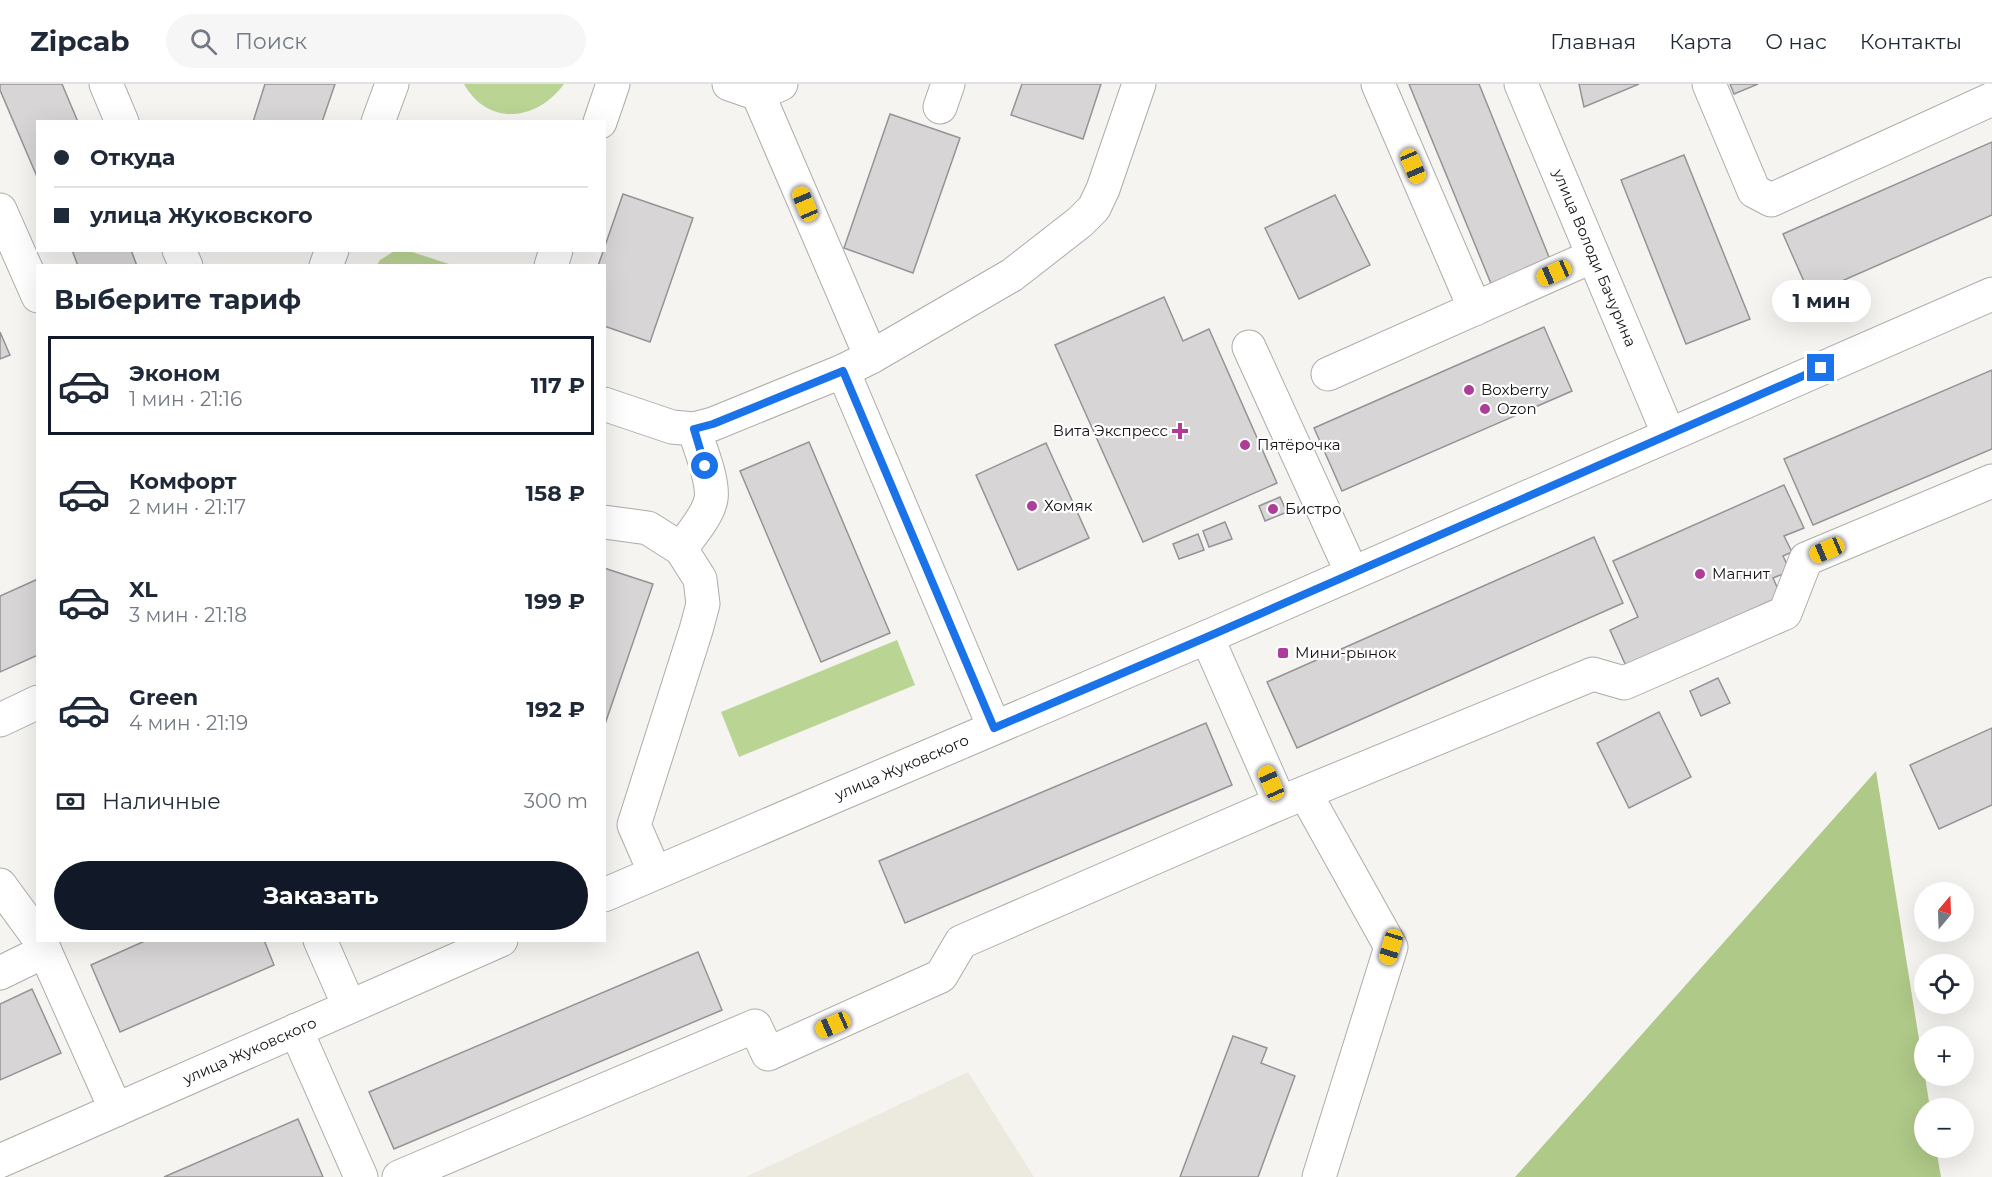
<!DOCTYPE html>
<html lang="ru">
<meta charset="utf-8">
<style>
body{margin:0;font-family:Montserrat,sans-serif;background:#f6f6f7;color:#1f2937;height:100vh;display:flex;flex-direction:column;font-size:22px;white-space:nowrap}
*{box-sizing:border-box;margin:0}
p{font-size:20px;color:#747a83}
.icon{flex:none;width:33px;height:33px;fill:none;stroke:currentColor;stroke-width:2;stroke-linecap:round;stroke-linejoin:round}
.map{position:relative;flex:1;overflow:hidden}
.details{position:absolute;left:36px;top:180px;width:570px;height:678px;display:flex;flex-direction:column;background:#fff;border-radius:0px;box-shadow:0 6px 24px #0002}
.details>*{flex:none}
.banner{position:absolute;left:36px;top:36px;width:570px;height:132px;border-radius:0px;box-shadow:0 6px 24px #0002;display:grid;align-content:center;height:132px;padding:0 18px;background:#fff}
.needle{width:39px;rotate:19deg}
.controls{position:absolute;left:1914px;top:798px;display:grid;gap:12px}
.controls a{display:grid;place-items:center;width:60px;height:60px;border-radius:50%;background:#fff;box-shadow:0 6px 24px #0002;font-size:30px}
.end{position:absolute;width:27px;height:27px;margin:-14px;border:8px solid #1a73e8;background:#fff;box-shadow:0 0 0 3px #fff}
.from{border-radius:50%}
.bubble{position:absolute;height:42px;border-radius:21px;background:#fff;box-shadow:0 6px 24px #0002;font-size:20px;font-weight:700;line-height:42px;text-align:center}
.car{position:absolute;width:18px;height:36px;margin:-18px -9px;border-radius:8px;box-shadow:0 0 4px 2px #0007;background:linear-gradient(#f5c518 24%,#345 0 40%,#f5c518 0 76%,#345 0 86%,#f5c518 0)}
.banner b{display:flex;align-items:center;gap:21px;height:57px;font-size:22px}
.banner b+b{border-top:2px solid #e0e1e3}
.banner i{width:15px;height:15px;background:#1f2937}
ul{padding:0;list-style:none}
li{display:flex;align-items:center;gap:18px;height:99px;margin:0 12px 9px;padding:0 6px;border:3px solid transparent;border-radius:0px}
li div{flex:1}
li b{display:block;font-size:22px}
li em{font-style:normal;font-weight:700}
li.selected{border-color:#111827}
li>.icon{width:54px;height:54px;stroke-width:1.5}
h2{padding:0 18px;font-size:27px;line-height:72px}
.pay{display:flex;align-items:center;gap:15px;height:66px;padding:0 18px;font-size:22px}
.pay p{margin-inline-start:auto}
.cta{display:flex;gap:12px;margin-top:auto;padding:12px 18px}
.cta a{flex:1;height:69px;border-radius:36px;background:#111827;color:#fff;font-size:24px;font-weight:700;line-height:69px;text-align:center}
header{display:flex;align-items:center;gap:36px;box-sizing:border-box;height:84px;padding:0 30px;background:#fff;border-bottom:2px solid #e0e1e3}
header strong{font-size:28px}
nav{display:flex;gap:33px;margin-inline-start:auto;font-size:21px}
.search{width:420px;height:54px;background:#f6f6f7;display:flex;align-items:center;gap:15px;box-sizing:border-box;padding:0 21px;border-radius:33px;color:#747a83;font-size:22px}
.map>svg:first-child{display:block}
</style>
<header>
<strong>Zipcab</strong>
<div class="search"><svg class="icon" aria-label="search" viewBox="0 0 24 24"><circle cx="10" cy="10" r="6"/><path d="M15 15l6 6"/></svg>Поиск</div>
<nav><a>Главная</a><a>Карта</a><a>О нас</a><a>Контакты</a></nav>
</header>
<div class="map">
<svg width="1992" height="1093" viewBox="0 0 1992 1093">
<rect width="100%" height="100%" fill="#f5f4f1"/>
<polygon fill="#eceadf" points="968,988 1034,1093 746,1093"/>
<g fill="#bad494">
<path d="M464 0H564C537 37 488 43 464 0Z"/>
<polygon points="396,166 409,167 452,181 377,181 380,176"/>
<polygon points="897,556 915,601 739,673 721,628"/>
</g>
<polygon fill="#afc988" points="1876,687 1930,1024 1924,1024 1924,1064 1936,1064 1941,1093 1515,1093"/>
<g fill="#d8d5d7" stroke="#959395" stroke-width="1.5">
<polygon points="0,0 62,0 78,38 38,38 38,95 0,6"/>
<polygon points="265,0 335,0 322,38 253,38"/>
<polygon points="1022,0 1101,0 1083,55 1011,31"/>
<polygon points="1409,0 1479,0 1551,178 1492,202"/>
<polygon points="1579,0 1639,0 1584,23"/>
<polygon points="1730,0 1758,0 1734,10"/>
<polygon points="890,30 960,54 913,189 844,164"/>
<polygon points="1992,58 1992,131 1810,211 1783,150"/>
<polygon points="1684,71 1750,235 1686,260 1621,96"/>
<polygon points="623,110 693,134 650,258 604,242 604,182 598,182"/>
<polygon points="1335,111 1370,181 1299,215 1265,144"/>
<polygon points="72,166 131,166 137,182 78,182"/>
<polygon points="1164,213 1183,257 1209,245 1277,399 1143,458 1055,261"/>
<polygon points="1544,243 1572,307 1342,407 1314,344"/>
<polygon points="0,248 10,271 0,275"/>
<polygon points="1992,286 1992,365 1813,441 1784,375"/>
<polygon points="809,358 890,549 821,578 740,387"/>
<polygon points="1046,359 1089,454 1018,486 976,391"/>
<polygon points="1784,401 1804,444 1784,452 1792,468 1783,472 1790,487 1773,494 1781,512 1626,582 1610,546 1638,533 1613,477"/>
<polygon points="1280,413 1287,428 1265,437 1259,422"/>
<polygon points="1225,438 1232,455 1209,463 1203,447"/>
<polygon points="1198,450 1204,466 1179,475 1173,460"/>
<polygon points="1594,453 1623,519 1297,664 1267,598"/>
<polygon points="604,484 653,500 604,643"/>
<polygon points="38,495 38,571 0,588 0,512"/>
<polygon points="1718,594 1730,619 1701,632 1690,607"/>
<polygon points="1659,628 1691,693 1629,724 1597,659"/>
<polygon points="1206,639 1232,701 905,839 879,777"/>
<polygon points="1992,644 1992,721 1939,745 1910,681"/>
<polygon points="147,856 264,856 274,881 120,948 91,881"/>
<polygon points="698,868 722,926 394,1065 369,1008"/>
<polygon points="32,905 61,969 0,996 0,920"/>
<polygon points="1233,952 1267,964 1261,979 1295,992 1258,1093 1180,1093"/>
<polygon points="298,1035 323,1093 164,1093"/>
</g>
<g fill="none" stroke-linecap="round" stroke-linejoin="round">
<g stroke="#acaca9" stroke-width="35">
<g id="minor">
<polyline points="106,0 122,38"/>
<polyline points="729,0 758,10 781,0"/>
<polyline points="1378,0 1475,225"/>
<path id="s1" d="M1521 0 1668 349"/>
<polyline points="1709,0 1754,107 1771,116 1992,15"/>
<polyline points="758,10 871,273"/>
<polyline points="940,23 948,0"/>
<polyline points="378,38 392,0"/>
<polyline points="600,38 613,0"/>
<polyline points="0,126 38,212"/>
<polyline points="179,166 186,182"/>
<polyline points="326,182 332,166"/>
<polyline points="551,182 556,166"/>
<polyline points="1249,263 1352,489"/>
<polyline points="843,287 994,643"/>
<polyline points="1328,290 1593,172"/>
<polyline points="604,320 672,343 694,345 713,340 843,287 871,273 1012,191 1080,138 1094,124 1103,105 1139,0"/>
<polyline points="604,438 648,444 681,465 700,495 703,520 696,546 634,741 655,789"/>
<path d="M681 465C691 450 708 432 711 415 714 397 700 364 694 345"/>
<polyline points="1207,553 1280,719"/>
<polyline points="0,636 38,618"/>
<polyline points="1305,709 1391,863 1319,1093"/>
<polyline points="0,801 38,853"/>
<path id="s2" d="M604 811 1207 553 1992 210"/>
<polyline points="40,856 116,1026"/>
<polyline points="320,856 349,922"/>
<polyline points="0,889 45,867"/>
<polyline points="296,946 361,1093"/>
<path id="s3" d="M0 1077 501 856"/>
<polyline points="399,1093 755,942 768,970 941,892 961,858 1280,719 1593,590 1624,599 1785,529 1806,475 1992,397"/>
</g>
</g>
<use href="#minor" stroke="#fff" stroke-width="33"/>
</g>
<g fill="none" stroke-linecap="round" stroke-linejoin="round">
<polyline stroke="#1a73e8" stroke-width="8" points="705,382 694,345 713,340 843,287 994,644 1207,553 1821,284"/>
</g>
<g fill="#ad3d99" stroke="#fff" stroke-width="2">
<circle cx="1469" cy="306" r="6"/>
<circle cx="1485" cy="325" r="6"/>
<path d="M1177 338h6v6h6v6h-6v6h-6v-6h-6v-6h6z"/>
<circle cx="1245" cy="361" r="6"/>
<circle cx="1032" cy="422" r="6"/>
<circle cx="1273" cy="425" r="6"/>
<circle cx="1700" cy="490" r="6"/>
<rect x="1277" y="563" width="12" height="12" rx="3"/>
</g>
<g text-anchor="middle" stroke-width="4.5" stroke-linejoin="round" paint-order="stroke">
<g font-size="15" fill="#111110" stroke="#fff">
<text dy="5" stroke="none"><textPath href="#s1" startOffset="189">улица Володи Бачурина</textPath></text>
<text dy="5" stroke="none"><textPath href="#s2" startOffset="324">улица Жуковского</textPath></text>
<text dy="5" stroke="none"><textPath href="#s3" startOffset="273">улица Жуковского</textPath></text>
</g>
<g font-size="15" fill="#111110" stroke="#fff" text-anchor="start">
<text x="1481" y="311">Boxberry</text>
<text x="1497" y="330">Ozon</text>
<text x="1168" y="352" text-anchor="end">Вита Экспресс</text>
<text x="1257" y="366">Пятёрочка</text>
<text x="1044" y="427">Хомяк</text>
<text x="1285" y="430">Бистро</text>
<text x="1712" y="495">Магнит</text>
<text x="1295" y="574">Мини-рынок</text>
</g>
</g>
</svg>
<div class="controls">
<a><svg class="needle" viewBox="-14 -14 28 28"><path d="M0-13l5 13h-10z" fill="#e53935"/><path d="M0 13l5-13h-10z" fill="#747a83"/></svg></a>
<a><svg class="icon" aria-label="locate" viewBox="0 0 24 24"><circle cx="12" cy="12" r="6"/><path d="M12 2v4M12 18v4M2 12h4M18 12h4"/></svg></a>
<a>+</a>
<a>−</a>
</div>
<i class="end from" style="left:705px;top:382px"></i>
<i class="end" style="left:1821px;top:284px"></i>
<div class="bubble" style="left:1772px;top:196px;width:99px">1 мин</div>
<i class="car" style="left:1413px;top:82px;rotate:157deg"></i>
<i class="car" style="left:805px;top:120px;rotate:337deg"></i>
<i class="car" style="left:1554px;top:189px;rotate:246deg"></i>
<i class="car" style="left:1827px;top:466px;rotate:247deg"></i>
<i class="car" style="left:1271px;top:699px;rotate:336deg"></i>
<i class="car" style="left:1391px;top:863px;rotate:197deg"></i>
<i class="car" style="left:833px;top:941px;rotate:246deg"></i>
<div class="banner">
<b><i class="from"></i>Откуда</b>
<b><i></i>улица Жуковского</b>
</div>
<section class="details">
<h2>Выберите тариф</h2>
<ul>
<li class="selected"><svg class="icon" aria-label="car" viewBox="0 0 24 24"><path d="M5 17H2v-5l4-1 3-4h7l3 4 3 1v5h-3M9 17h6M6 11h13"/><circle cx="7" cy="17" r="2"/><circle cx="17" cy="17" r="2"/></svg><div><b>Эконом</b><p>1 мин · 21:16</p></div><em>117 ₽</em></li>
<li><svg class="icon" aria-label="car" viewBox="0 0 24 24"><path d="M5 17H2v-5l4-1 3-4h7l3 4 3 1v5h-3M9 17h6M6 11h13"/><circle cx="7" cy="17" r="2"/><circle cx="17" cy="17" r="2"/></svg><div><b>Комфорт</b><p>2 мин · 21:17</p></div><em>158 ₽</em></li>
<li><svg class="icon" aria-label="car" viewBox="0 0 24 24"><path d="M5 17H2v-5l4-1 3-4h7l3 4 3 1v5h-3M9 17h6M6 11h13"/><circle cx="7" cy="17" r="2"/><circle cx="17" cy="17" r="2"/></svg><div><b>XL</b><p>3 мин · 21:18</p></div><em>199 ₽</em></li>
<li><svg class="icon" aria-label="car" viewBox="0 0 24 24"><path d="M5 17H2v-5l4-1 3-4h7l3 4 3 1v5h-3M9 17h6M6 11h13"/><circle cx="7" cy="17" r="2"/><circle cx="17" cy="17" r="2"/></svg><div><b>Green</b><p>4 мин · 21:19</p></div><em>192 ₽</em></li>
</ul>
<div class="pay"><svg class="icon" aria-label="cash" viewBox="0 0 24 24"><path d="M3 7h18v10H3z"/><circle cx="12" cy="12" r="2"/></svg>Наличные<p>300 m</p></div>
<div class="cta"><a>Заказать</a></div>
</section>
</div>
